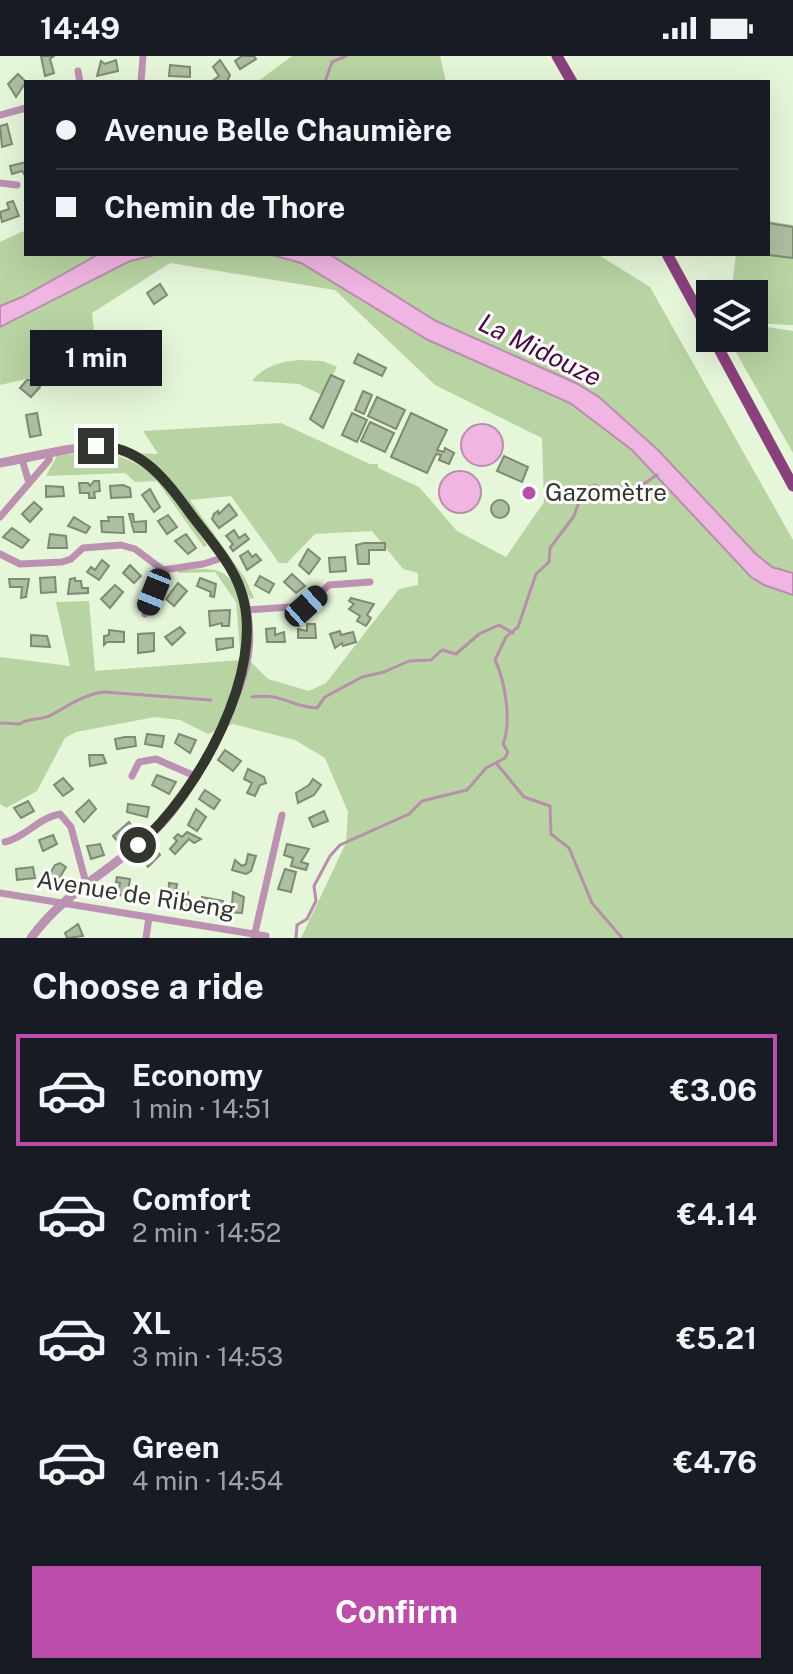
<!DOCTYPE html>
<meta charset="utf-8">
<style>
body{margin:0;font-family:"Public Sans",sans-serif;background:#20242c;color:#f1f3f6;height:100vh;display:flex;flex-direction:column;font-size:30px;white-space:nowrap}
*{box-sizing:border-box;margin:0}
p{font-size:26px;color:#9ea1a6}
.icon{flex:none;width:44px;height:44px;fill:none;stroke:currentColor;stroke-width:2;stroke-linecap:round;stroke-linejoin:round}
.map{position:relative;height:882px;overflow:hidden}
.side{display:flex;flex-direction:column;background:#171b24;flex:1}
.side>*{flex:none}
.top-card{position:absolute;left:24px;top:24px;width:746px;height:176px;border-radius:0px;box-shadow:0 8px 32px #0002;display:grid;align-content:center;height:176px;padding:0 32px;background:#171b24}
.buttons{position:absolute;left:696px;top:224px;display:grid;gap:16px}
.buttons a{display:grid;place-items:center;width:72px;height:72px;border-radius:0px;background:#171b24;box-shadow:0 8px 32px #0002;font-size:40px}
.end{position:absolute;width:36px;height:36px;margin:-18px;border:10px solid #31372c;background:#fff;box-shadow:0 0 0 4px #fff}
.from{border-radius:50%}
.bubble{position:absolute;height:56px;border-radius:0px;background:#171b24;box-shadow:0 8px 32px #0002;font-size:26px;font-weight:700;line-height:56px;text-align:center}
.car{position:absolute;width:24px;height:48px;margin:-24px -12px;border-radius:10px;box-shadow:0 0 6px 2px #0007;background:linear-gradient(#222 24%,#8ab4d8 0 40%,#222 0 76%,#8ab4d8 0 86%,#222 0)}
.top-card b{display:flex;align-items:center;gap:28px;height:76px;font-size:30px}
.top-card b+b{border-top:2px solid #363941}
.top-card i{width:20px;height:20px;background:#f1f3f6}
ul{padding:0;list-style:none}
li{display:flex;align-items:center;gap:24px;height:112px;margin:0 16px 12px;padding:0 16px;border:4px solid transparent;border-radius:0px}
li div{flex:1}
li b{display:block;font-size:30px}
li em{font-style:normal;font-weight:700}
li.current{border-color:#bc4daa}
li>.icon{width:72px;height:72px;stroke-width:1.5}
h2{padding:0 32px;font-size:36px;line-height:96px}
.primary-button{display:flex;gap:16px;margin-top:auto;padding:16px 32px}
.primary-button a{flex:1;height:92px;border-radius:0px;background:#bc4daa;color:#fff;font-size:32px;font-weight:700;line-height:92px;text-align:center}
.status{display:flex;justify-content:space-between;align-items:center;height:56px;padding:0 40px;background:#171b24;direction:ltr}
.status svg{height:22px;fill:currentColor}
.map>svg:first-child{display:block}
</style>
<div class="status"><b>14:49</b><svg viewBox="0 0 49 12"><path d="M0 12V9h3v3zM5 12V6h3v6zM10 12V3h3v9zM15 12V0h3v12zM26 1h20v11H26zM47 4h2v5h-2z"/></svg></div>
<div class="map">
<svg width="793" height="882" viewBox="0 0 793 882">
<rect width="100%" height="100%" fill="#e6f6d9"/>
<g fill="#b8d4a2">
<polygon points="292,0 440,0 446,26 257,26"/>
<polygon points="768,165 793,169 793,269 754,267 754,238 731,238 736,198 768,198"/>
<path d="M26 174V198H597L650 231 793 484V882H301L346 787 348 756 325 702 295 684 233 668 208 678 180 664 155 661 76 676 65 682 37 735 6 752 0 748V601L70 610 56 546 89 545 95 615 241 604 236 546 215 516 178 517V514C190 514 206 511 218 515 247 525 242 574 243 598L268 623 309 635 326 627 399 533 418 529V517L403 513 372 475 315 478 287 507H279L231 440 190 444 245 522 254 542 250 543 242 524 167 423 158 412 136 397 158 398 143 375 281 367 370 408H378V412L419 431 457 475 506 501 544 446 542 382 435 329 335 234 170 207 92 257 98 307 0 329V186Z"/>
<polygon points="754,269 793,275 793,397 728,282 754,282"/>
<path d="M299 304 323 305 337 311 322 339 299 328 252 325C263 310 281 306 299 304Z"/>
<path d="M93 396C153 399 176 444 207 489L204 491 157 425 135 426 125 417 46 420 57 400Z"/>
</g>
<g fill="#f0b5e2" stroke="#b78fab" stroke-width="2">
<polygon points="99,198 159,198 130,205 0,271 0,250 22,241"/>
<polygon points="269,198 329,198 436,265 576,327 599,341 658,394 756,498 772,511 793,517 793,539 764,529 751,521 632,394 570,347 428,284 301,207"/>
<circle cx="482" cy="389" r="21"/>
<circle cx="460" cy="436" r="21"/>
</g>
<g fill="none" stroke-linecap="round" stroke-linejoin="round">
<g stroke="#b78fab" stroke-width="3">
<polyline points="325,26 332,6 346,0"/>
<path d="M252 641C283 637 288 650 317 652L325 641 362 621 384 616 409 605 431 604 442 594 456 598 479 578 499 569 513 577"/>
<path d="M0 667 20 668C29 661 41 665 51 659 68 650 85 638 104 636L211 644"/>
<polyline points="497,708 524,741 550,750 551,778 569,792 592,847 622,882"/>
<path d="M296 882 297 869 307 863 316 845 314 830 330 800 340 789 409 758 422 745 467 734 486 712 505 702 508 696 503 688C512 665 505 625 495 604L506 581 518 571 536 518 549 506 550 492 574 460 584 432 596 429 602 440 609 445 621 443 657 419"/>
</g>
</g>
<g fill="#aebea2" stroke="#7d8c71" stroke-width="2">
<polygon points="41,0 54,0 50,3 54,17 45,20"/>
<polygon points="242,0 254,0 256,3 240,13 235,5"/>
<polygon points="116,4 118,15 97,20 101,5 105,8"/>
<polygon points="220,4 230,19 227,26 212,25 219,20 213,11"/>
<polygon points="170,9 190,11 190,21 169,20"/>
<polygon points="18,18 26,26 16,41 8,28"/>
<polygon points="7,68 12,88 2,91 0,70"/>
<polygon points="26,106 26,121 22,115 12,118 10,110"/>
<polygon points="13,145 19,160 2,166 0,156 9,153 7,147"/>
<polygon points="768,167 793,171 793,202 761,198 768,198"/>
<polygon points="160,228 167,239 154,248 147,237"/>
<polygon points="358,298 386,312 382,320 354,307"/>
<polygon points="331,319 344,325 323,372 310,363"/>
<polygon points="27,324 32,324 40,331 31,341 20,332"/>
<polygon points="363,335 372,339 364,358 355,354"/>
<polygon points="377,341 405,354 396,373 368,360"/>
<polygon points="37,357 41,379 30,381 26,359"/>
<polygon points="352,357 367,364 357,386 342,379"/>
<polygon points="411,357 447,374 437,394 444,396 445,392 454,397 449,408 439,404 441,399 436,398 427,417 391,401"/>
<polygon points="370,366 394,377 385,396 361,385"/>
<polygon points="504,400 528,411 522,426 497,415"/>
<polygon points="94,425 99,425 100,435 94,436 95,442 89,442 89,437 80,437 79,427 88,427 90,430"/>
<polygon points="123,429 130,432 131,441 111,442 110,430"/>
<circle cx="529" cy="436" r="7"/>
<polygon points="46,430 63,431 64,440 46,441"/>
<polygon points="150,433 160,451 154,456 142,439"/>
<circle cx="500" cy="453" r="9"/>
<polygon points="34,446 42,453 30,466 22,458"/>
<polygon points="229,448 237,459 219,472 212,463 214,458 218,455 219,458"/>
<polygon points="129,458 133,458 134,466 146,465 146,476 134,476"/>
<polygon points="168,459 177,471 167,478 158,465"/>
<polygon points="74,461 90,471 86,477 68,470"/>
<polygon points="108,461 123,461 124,477 102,476 101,465 109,465"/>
<polygon points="12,472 29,484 22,492 3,481"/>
<polygon points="234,474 239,482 245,478 249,483 233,495 230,491 233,488 226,480"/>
<polygon points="50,478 66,480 67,492 48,492"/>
<polygon points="186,478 196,492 188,498 175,485"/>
<polygon points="364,487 385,487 385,494 369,494 369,508 358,508 356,489"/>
<polygon points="308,493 320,503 309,518 299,509"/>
<polygon points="248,495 252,501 256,498 261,504 247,514 240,500"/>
<polygon points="345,501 346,515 330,516 329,502"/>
<polygon points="102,504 109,510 99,524 87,516 91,511 95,514"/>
<polygon points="130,509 141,520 134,527 123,517"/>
<polygon points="292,518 305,530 296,537 284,526"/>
<polygon points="260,520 274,528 269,537 255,529"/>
<polygon points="55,521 56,536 41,537 40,522"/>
<polygon points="75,522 75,525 81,525 82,532 88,532 88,537 68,538 70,523"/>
<polygon points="200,522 216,528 214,541 210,540 211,536 197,530"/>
<polygon points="9,523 29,523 26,541 21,542 22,531 10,531"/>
<polygon points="178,527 187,535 174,550 166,543"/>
<polygon points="115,529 123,536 110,552 101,543"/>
<polygon points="351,542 374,548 367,559 371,562 366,570 357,565 360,560 349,553 354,548 349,545"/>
<polygon points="230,554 229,570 222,570 222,567 210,570 209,555"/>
<polygon points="307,568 315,568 316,582 298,582 298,573 307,575"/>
<polygon points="180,571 185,577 172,589 165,581"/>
<polygon points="275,572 275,579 284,576 285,586 267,586 266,573"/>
<polygon points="109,574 124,576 124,586 107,586 104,589 104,580 109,579"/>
<polygon points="340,575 341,579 353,576 356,586 343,590 342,587 335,592 330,578"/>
<polygon points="154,577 154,595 138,597 138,578"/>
<polygon points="31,579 47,580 50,591 31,590"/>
<polygon points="233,582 233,591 217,594 216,583"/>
<polygon points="147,678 164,680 162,691 145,688"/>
<polygon points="179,678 196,684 190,697 175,687"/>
<polygon points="125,681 135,681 136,690 117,693 115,683"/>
<polygon points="225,694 241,705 233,715 218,704"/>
<polygon points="89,699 103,699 106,707 90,710"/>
<polygon points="248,713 264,721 266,727 260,729 255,740 247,737 252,727 244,723"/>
<polygon points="157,719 176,726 169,738 152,729"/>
<polygon points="63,722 73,733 63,740 54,729"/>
<polygon points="313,723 321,729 314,739 298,747 296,737 309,729"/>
<polygon points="205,734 220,744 214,753 199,743"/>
<polygon points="89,744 96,753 84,766 76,756"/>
<polygon points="28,745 34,755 21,762 14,752"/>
<polygon points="128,748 149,751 147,761 127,756"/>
<polygon points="196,753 206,761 197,775 188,769"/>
<polygon points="324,755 328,765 313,771 309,762"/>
<polygon points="129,766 135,774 120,788 113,780"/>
<polygon points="187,776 201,783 194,787 189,783 175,798 170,793 177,785 174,782 178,778 182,781"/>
<polygon points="53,779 57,788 43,795 39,784"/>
<polygon points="100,788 104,799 91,803 87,790"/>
<polygon points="287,788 309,793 301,806 308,808 306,814 291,810 293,802 284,799"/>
<polygon points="153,790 160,799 148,811 142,802"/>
<polygon points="248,798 256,800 251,815 246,818 232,814 235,804 242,810 246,808"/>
<polygon points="60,807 66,811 57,826 48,821 55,809"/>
<polygon points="33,811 35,822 17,824 16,813"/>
<polygon points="285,813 296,816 291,836 278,833"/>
<polygon points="117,821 130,823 127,840 118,839 120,827 116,826"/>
<polygon points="169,827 177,828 176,834 188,836 186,850 174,845 173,848 168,847"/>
<polygon points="233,836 244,841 242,857 226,856 227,847 232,848"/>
<polygon points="202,841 223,845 221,855 200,851"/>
<polygon points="78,868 83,880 67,882 65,877"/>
</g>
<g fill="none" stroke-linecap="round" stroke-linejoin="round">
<g stroke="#bc91b2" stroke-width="7">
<polyline points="78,15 80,26"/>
<polyline points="141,26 143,0"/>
<polyline points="0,59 26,52"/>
<polyline points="0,127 17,129"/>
<polyline points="22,403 29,427"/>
<polyline points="0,461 49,404 50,397"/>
<polyline points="0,498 20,508 62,506 71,503 83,492 121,489 135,493 163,514 203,508 222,502"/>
<polyline points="246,554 306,550 329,529 370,526"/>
<polyline points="145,558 163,514"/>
<polyline points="132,720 139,706 156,703 195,720"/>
<path d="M5 786C26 781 38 762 60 758L71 771 86 827"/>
<polyline points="0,837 266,880"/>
<polyline points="254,881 282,759"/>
<polyline points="146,882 149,861"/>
</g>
<path stroke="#bc91b2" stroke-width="9" d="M0 407C103 387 127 369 194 462 211 486 235 511 243 539 249 562 251 588 245 611 232 660 191 740 154 775 114 813 64 836 31 882"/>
<g stroke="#8a407d" stroke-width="11">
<polyline points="557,0 572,26"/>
<polyline points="667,198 710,277"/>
<polyline points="713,282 793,430"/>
</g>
</g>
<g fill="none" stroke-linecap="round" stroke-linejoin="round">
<path stroke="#31372c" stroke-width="10" d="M96 390C138 389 165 422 187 453 205 478 231 505 241 535 268 613 197 739 138 789"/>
</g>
<circle fill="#bc4daa" stroke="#fff" stroke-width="3" cx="529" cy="437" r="8"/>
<g text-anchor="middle" stroke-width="6" stroke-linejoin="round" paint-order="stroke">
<g font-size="24" fill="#31372c" stroke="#fff" text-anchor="start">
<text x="545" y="445">Gazomètre</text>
</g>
<g font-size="24" fill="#31372c" stroke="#fff">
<text transform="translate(136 839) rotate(9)" y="8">Avenue de Ribeng</text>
</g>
<g font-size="26" font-style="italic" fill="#4d0844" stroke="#fff">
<text transform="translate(540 294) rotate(26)" y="9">La Midouze</text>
</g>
</g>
</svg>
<div class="buttons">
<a><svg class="icon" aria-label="layers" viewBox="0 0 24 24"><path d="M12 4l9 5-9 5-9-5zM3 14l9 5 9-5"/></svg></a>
</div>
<i class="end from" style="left:138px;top:789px"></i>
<i class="end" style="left:96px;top:390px"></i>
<div class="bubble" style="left:30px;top:274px;width:132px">1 min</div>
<i class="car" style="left:154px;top:536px;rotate:202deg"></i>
<i class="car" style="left:306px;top:550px;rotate:48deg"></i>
<div class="top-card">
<b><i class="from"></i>Avenue Belle Chaumière</b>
<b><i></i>Chemin de Thore</b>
</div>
</div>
<section class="side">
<h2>Choose a ride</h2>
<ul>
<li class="current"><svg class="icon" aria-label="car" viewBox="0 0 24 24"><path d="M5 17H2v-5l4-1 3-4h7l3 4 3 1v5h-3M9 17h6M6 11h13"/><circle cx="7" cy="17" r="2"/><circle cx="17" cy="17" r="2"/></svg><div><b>Economy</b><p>1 min · 14:51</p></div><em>€3.06</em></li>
<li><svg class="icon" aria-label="car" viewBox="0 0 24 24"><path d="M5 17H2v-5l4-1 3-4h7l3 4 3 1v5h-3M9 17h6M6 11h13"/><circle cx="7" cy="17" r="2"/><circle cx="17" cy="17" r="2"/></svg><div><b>Comfort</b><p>2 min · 14:52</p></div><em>€4.14</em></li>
<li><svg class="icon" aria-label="car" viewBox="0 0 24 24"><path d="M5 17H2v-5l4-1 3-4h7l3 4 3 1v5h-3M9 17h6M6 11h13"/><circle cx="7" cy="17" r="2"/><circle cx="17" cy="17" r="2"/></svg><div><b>XL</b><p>3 min · 14:53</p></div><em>€5.21</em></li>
<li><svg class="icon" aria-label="car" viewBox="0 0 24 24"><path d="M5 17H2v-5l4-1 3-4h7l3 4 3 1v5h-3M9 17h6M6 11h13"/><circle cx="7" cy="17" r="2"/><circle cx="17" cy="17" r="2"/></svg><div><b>Green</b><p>4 min · 14:54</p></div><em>€4.76</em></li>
</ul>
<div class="primary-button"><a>Confirm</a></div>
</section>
